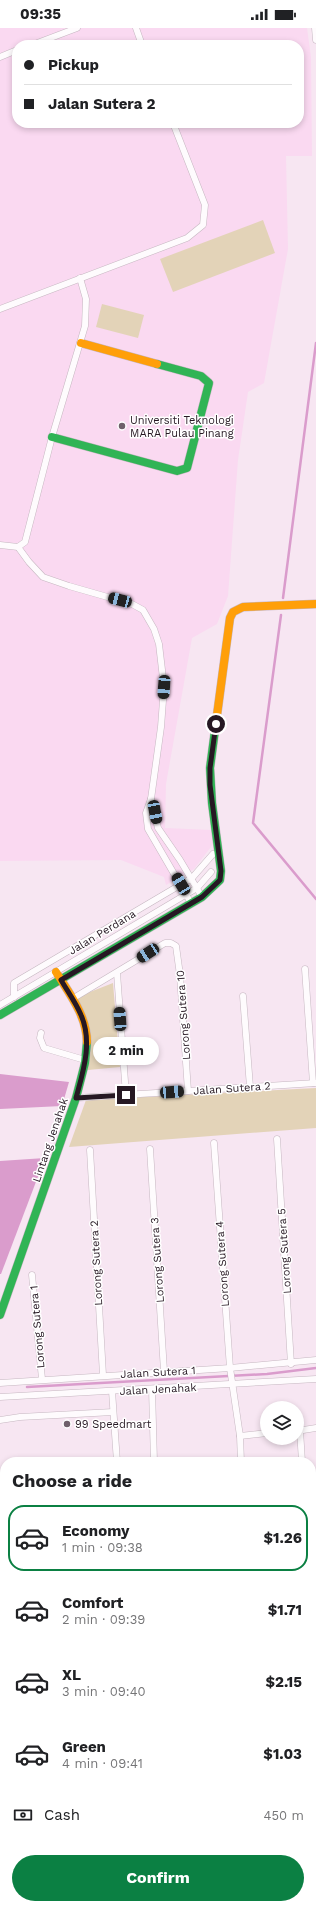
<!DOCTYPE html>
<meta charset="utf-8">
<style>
body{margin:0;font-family:"Work Sans",sans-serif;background:#f2f2f2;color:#202124;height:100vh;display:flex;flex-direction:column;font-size:15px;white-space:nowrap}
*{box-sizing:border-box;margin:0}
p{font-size:13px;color:#757577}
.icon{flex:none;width:22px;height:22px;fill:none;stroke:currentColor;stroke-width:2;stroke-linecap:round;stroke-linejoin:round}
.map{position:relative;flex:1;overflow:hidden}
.drawer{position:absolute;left:0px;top:1429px;width:316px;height:452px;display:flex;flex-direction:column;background:#fff;border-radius:16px 16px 0 0;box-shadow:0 2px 6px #0003}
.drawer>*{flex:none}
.guide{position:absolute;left:12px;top:12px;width:292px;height:88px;border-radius:16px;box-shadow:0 2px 6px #0003;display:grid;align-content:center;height:88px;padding:0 12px;background:#fff}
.controls{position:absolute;left:260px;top:1373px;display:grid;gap:8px}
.controls a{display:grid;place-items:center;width:44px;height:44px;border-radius:50%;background:#fff;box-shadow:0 2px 6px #0003;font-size:20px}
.end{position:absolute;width:18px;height:18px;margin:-9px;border:5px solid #261823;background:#fff;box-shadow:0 0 0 2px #fff}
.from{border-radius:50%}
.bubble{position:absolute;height:28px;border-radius:14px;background:#fff;box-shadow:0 2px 6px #0003;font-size:13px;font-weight:700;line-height:28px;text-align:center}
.car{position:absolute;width:12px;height:24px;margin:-12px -6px;border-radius:5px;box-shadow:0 0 3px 1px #0007;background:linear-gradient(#222 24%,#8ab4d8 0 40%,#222 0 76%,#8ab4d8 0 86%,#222 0)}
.guide b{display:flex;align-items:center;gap:14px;height:38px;font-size:15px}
.guide b+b{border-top:1px solid #e0e0e0}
.guide i{width:10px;height:10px;background:#202124}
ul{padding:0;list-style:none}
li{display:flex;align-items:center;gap:12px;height:66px;margin:0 8px 6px;padding:0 4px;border:2px solid transparent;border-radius:16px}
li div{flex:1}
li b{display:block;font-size:15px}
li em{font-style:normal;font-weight:700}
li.selected{border-color:#0b8043}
li>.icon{width:36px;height:36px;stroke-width:1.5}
h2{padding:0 12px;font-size:18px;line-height:48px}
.pay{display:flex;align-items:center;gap:10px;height:44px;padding:0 12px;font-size:15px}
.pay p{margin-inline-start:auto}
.primary-button{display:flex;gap:8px;margin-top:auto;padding:8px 12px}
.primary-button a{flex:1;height:46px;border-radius:24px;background:#0b8043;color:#fff;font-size:16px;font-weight:700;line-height:46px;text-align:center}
.status{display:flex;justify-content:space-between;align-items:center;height:28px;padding:0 20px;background:#fff;direction:ltr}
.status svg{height:11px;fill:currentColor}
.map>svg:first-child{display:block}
</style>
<div class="status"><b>09:35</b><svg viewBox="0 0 49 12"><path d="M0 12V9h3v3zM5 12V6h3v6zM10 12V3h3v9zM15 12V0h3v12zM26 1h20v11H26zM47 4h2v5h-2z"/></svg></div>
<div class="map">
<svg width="316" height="1881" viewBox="0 0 316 1881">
<rect width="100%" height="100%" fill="#f7e6f2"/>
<path fill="#fad9f1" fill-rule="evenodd" d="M0 0H307L311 29 312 128H286L288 221 264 355 248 364 238 432 228 568 217 596 192 610 166 756 165 800 212 802 214 815 194 841 166 857 164 849 121 832 0 833ZM17 17H299V95H17Z"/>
<g fill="#e3d3b8">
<polygon points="263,192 275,225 173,264 160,231"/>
<polygon points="102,276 144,287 138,310 96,299"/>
<polygon points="113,955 120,1039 88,1042 87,1011 72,971"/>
<polygon points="316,1060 316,1100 69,1119 86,1072"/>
</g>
<g fill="#da9ccc">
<polygon points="0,1046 69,1054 62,1078 0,1081"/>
<polygon points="45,1130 1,1246 0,1246 0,1133"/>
</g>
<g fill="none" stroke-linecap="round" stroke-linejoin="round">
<g stroke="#da9ccc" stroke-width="2.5">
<polyline points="283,570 316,315"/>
<polyline points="281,587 253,795 316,871"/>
<polyline points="27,1359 267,1346 316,1340"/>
<polyline points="0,1690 5,1690"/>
<polyline points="311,1711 316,1711"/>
</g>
<g stroke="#c6b7c1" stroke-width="7">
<g id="street">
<polyline points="136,0 142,17"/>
<polyline points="315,0 316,12"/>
<polyline points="32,17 77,0"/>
<polyline points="0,29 17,22"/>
<polyline points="0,281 187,210 203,197 205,177 173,95"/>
<polyline points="0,517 18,519 25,514 52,409 85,298 86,271 80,250"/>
<polyline points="18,519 29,534 43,549 69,558 132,576 143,582 154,601 159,616 164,659 161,699 151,771 146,785 148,801 191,875"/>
<polyline points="151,771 158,800 180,832 202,869"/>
<polyline points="305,941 313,1055"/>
<polyline points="117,945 126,1067"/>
<polyline points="243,968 250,1059"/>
<polyline points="14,969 14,955 192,850 213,826"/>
<polyline points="72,971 165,915 171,915 176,918 180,947 188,1063"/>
<polyline points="0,977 197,860 211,844"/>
<polyline points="41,1005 40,1010 44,1020 85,1032"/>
<polyline points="76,1070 316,1055"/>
<polyline points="277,1111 291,1336"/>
<polyline points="214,1115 230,1340 240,1408 241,1434"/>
<polyline points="150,1121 164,1343"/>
<polyline points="90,1122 103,1347"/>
<polyline points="32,1247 42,1351"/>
<polyline points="0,1355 230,1340 316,1332"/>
<polyline points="152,1361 154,1434"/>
<polyline points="112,1363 117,1434"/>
<polyline points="0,1369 316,1351"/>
<polyline points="0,1392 20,1389 113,1384"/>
<polyline points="300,1402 302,1434"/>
<polyline points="297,1403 316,1400"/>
<polyline points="240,1408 267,1405"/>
<polyline points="311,1527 316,1528"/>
<polyline points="0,1604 5,1604"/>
<polyline points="0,1667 5,1667"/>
<polyline points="311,1689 316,1690"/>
<polyline points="0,1750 5,1750"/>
<polyline points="311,1772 316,1772"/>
<polyline points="0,1820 5,1820"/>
<polyline points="311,1844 316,1844"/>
<polyline points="145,1881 146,1880"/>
</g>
</g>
<g stroke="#c6b7c1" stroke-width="9">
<g id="fast">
<polyline points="52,409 177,443 187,440 209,355 201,348 157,336"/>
<polyline points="0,987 202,869 220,852 221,843 212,775 210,740 215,702"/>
<polyline points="0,1287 76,1070 85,1035 87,1014"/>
<polyline points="0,1705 5,1705"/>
<polyline points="0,1726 5,1726"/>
<polyline points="311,1729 316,1729"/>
<polyline points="311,1750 316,1751"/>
</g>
</g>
<g stroke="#c6b7c1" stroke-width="9">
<g id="slow">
<polyline points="81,315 157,336"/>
<polyline points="215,702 230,590 233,584 243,579 316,576"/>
<path d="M56 944C69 965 87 988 87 1014"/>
</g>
</g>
<use href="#street" stroke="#fefbfd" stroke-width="6"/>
<use href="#fast" stroke="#30b455" stroke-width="8"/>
<use href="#slow" stroke="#ff9f0a" stroke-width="8"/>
</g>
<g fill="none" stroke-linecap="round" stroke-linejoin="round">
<path stroke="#261823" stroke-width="5" d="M126 1067 76 1070C83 1044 93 1014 81 987 76 975 68 964 61 952L202 869 220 852 221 843 210 757V740L216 696"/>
</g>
<g fill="#6f606b" stroke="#fff" stroke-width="1.5">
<circle cx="122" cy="398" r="4"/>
<circle cx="67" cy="1396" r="4"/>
</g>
<g text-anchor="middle" stroke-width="3" stroke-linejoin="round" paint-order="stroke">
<g font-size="11" fill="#261823" stroke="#fff" text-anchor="start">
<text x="130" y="396">Universiti Teknologi<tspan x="130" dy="13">MARA Pulau Pinang</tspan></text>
<text x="75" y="1400">99 Speedmart</text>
</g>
<g font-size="11" fill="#261823" stroke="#fff">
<text transform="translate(102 904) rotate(-31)" y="4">Jalan Perdana</text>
<text transform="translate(183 987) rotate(-94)" y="4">Lorong Sutera 10</text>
<text transform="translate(232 1060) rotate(-4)" y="4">Jalan Sutera 2</text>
<text transform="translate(50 1112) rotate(-71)" y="4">Lintang Jenahak</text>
<text transform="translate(284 1223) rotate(-94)" y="4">Lorong Sutera 5</text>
<text transform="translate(157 1232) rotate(-94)" y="4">Lorong Sutera 3</text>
<text transform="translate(96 1235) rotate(-93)" y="4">Lorong Sutera 2</text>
<text transform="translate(222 1236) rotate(-94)" y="4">Lorong Sutera 4</text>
<text transform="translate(37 1299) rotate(-95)" y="4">Lorong Sutera 1</text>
<text transform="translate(158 1344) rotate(-3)" y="4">Jalan Sutera 1</text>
<text transform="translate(158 1361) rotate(-3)" y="4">Jalan Jenahak</text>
</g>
</g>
</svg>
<div class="controls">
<a><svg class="icon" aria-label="layers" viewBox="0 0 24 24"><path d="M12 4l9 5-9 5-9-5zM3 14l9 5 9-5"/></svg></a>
</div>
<i class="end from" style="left:216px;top:696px"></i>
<i class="end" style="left:126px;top:1067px"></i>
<div class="bubble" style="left:93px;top:1009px;width:66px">2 min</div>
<i class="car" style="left:120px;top:572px;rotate:285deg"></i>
<i class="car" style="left:164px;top:659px;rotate:184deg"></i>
<i class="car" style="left:155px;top:784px;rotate:169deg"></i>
<i class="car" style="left:181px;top:856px;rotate:329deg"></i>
<i class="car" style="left:148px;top:925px;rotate:237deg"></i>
<i class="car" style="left:120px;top:991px;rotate:356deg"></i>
<i class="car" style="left:172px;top:1064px;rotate:86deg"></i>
<div class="guide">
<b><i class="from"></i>Pickup</b>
<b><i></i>Jalan Sutera 2</b>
</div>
<section class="drawer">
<h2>Choose a ride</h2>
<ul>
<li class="selected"><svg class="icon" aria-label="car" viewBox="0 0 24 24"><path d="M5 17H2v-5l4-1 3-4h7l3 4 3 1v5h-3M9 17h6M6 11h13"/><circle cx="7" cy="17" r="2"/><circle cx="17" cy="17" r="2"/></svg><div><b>Economy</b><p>1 min · 09:38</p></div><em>$1.26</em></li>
<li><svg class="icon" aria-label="car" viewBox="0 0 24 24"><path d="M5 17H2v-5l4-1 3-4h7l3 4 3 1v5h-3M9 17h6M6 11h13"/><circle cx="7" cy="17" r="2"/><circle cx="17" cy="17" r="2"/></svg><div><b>Comfort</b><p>2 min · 09:39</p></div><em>$1.71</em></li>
<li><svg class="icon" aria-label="car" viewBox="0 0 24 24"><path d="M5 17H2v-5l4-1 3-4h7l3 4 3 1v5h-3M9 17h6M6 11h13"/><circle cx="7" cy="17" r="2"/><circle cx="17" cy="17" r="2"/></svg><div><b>XL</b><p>3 min · 09:40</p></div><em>$2.15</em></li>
<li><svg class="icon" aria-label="car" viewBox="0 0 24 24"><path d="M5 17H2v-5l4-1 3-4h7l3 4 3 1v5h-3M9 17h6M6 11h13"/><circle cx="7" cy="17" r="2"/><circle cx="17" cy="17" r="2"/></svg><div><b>Green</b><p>4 min · 09:41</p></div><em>$1.03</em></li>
</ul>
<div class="pay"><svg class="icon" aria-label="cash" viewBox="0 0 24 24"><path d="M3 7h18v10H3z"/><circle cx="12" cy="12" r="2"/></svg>Cash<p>450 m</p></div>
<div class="primary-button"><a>Confirm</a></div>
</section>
</div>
